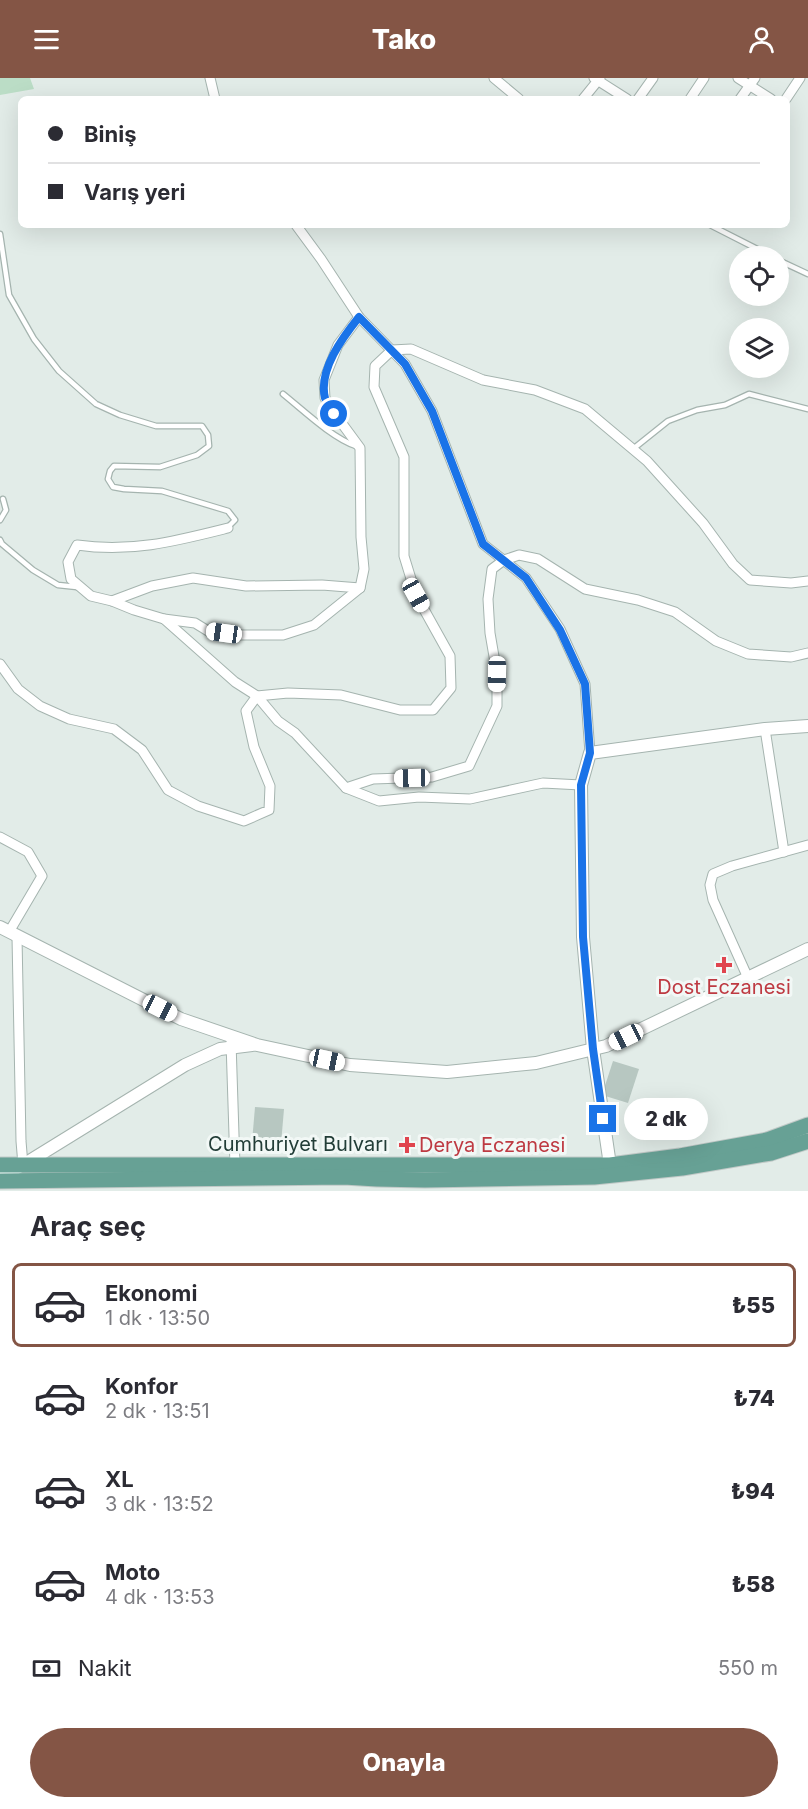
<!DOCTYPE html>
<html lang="tr">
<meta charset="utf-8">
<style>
body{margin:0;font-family:Inter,sans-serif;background:#f7f7f7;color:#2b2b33;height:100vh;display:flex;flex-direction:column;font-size:22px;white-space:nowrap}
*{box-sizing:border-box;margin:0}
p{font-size:20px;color:#7c7c81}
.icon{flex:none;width:33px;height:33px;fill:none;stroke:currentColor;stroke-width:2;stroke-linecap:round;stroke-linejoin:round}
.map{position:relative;height:1113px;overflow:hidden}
.panel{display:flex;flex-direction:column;background:#fff;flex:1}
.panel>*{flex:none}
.hud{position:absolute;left:18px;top:18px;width:772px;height:132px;border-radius:9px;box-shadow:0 6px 24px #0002;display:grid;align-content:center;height:132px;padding:0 30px;background:#fff}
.tools{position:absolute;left:729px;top:168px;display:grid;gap:12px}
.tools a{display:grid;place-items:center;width:60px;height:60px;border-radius:50%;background:#fff;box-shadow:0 6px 24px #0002;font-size:30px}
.end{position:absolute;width:27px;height:27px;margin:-14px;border:8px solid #1a73e8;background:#fff;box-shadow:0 0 0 3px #fff}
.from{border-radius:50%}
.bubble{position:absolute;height:42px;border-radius:21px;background:#fff;box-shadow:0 6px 24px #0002;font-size:20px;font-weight:800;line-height:42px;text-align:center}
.car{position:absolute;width:18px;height:36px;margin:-18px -9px;border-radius:8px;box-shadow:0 0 4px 2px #0007;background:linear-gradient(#fff 24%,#345 0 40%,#fff 0 76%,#345 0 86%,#fff 0)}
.hud b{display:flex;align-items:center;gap:21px;height:57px;font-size:22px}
.hud b+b{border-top:2px solid #e1e1e2}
.hud i{width:15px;height:15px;background:#2b2b33}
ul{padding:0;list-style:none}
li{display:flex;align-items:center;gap:18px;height:84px;margin:0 12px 9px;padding:0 18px;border:3px solid transparent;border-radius:9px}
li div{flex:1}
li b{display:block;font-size:22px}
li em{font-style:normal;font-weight:800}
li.selected{border-color:#845545}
li>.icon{width:54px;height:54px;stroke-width:1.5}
h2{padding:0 30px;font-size:27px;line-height:72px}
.pay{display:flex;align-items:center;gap:15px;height:66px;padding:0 30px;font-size:22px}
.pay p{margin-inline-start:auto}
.primary-button{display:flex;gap:12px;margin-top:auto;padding:12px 30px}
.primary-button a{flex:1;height:69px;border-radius:36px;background:#845545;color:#fff;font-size:24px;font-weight:800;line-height:69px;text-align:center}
header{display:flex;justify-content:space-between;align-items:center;height:78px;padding:0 30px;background:#845545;color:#fff;font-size:27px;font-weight:800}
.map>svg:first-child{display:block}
</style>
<header><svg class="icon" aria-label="menu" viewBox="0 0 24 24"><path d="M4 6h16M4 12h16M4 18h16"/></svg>Tako<svg class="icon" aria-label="person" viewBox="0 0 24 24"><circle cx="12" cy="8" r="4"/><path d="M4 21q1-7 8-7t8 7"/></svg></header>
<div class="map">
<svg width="808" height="1113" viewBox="0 0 808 1113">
<rect width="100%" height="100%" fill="#e2ece8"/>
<polygon fill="#bbddc6" points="0,0 30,0 34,11 0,17"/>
<g fill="#b7c7c1">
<polygon points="613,983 639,991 628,1025 602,1017"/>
<polygon points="255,1029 284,1031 281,1066 252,1064"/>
</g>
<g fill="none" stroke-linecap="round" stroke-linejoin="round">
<g stroke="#a5b4af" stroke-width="7">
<g id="service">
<polyline points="710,147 771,178"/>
<polyline points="0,156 9,217 34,261 59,293 96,326 120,337 156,348 202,348 208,357 209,368 197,377 160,389 114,388 110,393 108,401 113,409 124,411 162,413 228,433 235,442 228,449"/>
<polyline points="778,182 808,196"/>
<path d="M283 316C303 332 332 360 356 368"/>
<polyline points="633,371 668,343 697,332 725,327 749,316 808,331"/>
<polyline points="0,442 6,432 3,421"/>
<polyline points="0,462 2,466 33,492 58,507 77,509"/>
</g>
</g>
<g stroke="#a5b4af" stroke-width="11">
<g id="minor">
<polyline points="210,0 215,21"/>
<polyline points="494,0 519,21"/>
<polyline points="594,0 627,21"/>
<polyline points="738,0 771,21"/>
<polyline points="583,21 600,0"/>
<polyline points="638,21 653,0"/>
<polyline points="690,21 704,0"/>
<polyline points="740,21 755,0"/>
<polyline points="786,21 800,0"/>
<polyline points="296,147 321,181 359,239 405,286 432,333 483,466 526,500 560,551 585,606 590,675"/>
<path d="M228 450C176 463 131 475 77 467L68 484 71 501 91 518 112 523 134 532 164 541 235 604 257 618 278 643 295 655 346 710 379 723 419 719 470 721 543 705 581 707"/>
<polyline points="112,523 152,508 193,500 246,508 322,507 360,510"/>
<polyline points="164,541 195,545 208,553 240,557 283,557 314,547 360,510 364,491 361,459 360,370 335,336 325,320 324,302 338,267 359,239"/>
<polyline points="0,586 18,611 40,628 69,641 114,651 142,672 168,712 198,728 244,743 269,732 270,708 254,669 246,633 257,618 288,615 341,617 400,632 433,632 451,610 450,578 416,517 404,478 404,379 374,309 375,288 392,272 411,271 483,302 535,312 585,331 647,383 703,445 733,486 750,502 791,505 808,503"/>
<polyline points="765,651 784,774"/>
<polyline points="346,710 373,701 432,699 469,688 497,628 497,596 490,555 488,521 492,491 504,482 519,477 538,481 585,511 638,522 675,534 716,563 748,576 791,579 808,575"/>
<polyline points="0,759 28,774 42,798 9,854"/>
<polyline points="17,859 21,1063 23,1087"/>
<polyline points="748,900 713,822 710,807 713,796 732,788 808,767"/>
<polyline points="231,964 235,1088"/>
</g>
</g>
<g stroke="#a5b4af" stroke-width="14">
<g id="tertiary">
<polyline points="0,849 181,941 257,967 350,987 447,994 536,985 606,968 808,871"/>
<polyline points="610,1087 593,971 583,859 581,707 590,675 765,651 808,648"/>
<polyline points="0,1099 23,1087 185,987 220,971 252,967"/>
</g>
</g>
<g stroke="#c1c9c7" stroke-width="17">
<g id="primary">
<polyline points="0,1087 610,1087 680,1078 767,1062 808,1047"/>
<polyline points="0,1103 344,1099 377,1101 425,1102 594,1099 682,1090 771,1075 808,1063"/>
</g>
</g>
<use href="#service" stroke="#fff" stroke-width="4.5"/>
<use href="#minor" stroke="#fff" stroke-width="9"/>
<use href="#tertiary" stroke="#fff" stroke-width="12"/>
<use href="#primary" stroke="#67a195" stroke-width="15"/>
</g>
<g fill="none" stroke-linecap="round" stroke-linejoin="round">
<path stroke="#1a73e8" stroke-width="8" d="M334 336C332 331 327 325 325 320 318 292 343 259 359 239L405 286 432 333 483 466 526 500 560 552 585 606 590 675 581 707 583 859 593 971 603 1041"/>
</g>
<g fill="#e0444e" stroke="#f2f8f6" stroke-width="2">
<path d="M721 878h6v6h6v6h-6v6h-6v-6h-6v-6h6z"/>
<path d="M404 1058h6v6h6v6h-6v6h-6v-6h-6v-6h6z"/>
</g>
<g text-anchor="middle" stroke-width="6" stroke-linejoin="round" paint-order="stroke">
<g font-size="20" fill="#be3a42" stroke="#f2f8f6">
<text x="724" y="916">Dost Eczanesi</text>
<text x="419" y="1074" text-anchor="start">Derya Eczanesi</text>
</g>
<g font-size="20" fill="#223d37" stroke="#f2f8f6">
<text x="298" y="1073">Cumhuriyet Bulvarı</text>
</g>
</g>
</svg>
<div class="tools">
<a><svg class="icon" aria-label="locate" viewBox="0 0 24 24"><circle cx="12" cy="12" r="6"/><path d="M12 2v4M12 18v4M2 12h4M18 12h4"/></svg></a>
<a><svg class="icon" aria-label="layers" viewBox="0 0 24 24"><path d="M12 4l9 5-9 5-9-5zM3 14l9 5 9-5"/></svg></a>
</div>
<i class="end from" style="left:334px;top:336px"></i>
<i class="end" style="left:603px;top:1041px"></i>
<div class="bubble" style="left:624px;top:1020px;width:84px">2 dk</div>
<i class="car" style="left:416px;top:517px;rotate:151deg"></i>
<i class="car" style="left:224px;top:555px;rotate:278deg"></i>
<i class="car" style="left:497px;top:596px;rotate:181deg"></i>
<i class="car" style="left:412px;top:700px;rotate:269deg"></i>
<i class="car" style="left:160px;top:930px;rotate:117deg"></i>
<i class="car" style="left:626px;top:959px;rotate:244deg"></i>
<i class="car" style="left:327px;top:982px;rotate:102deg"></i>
<div class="hud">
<b><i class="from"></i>Biniş</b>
<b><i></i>Varış yeri</b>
</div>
</div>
<section class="panel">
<h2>Araç seç</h2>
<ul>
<li class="selected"><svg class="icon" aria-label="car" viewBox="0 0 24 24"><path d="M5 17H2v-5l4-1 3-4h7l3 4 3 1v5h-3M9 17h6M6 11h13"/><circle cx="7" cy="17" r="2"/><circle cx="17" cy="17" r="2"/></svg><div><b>Ekonomi</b><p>1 dk · 13:50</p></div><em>₺55</em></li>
<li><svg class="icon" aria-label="car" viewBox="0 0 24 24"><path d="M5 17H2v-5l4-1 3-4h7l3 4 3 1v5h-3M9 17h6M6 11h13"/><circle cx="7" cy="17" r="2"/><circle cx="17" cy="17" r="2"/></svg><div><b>Konfor</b><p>2 dk · 13:51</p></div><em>₺74</em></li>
<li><svg class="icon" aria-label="car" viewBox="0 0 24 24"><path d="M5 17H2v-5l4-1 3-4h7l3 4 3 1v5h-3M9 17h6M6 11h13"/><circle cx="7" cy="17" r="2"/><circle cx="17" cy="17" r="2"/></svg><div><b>XL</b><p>3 dk · 13:52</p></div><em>₺94</em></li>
<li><svg class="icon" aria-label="car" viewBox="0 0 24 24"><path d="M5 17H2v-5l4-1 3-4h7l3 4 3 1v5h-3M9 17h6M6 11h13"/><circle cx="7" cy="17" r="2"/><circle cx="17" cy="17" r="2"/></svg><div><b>Moto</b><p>4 dk · 13:53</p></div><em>₺58</em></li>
</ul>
<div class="pay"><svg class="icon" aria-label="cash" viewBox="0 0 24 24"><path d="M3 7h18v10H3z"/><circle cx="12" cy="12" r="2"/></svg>Nakit<p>550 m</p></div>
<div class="primary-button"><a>Onayla</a></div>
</section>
